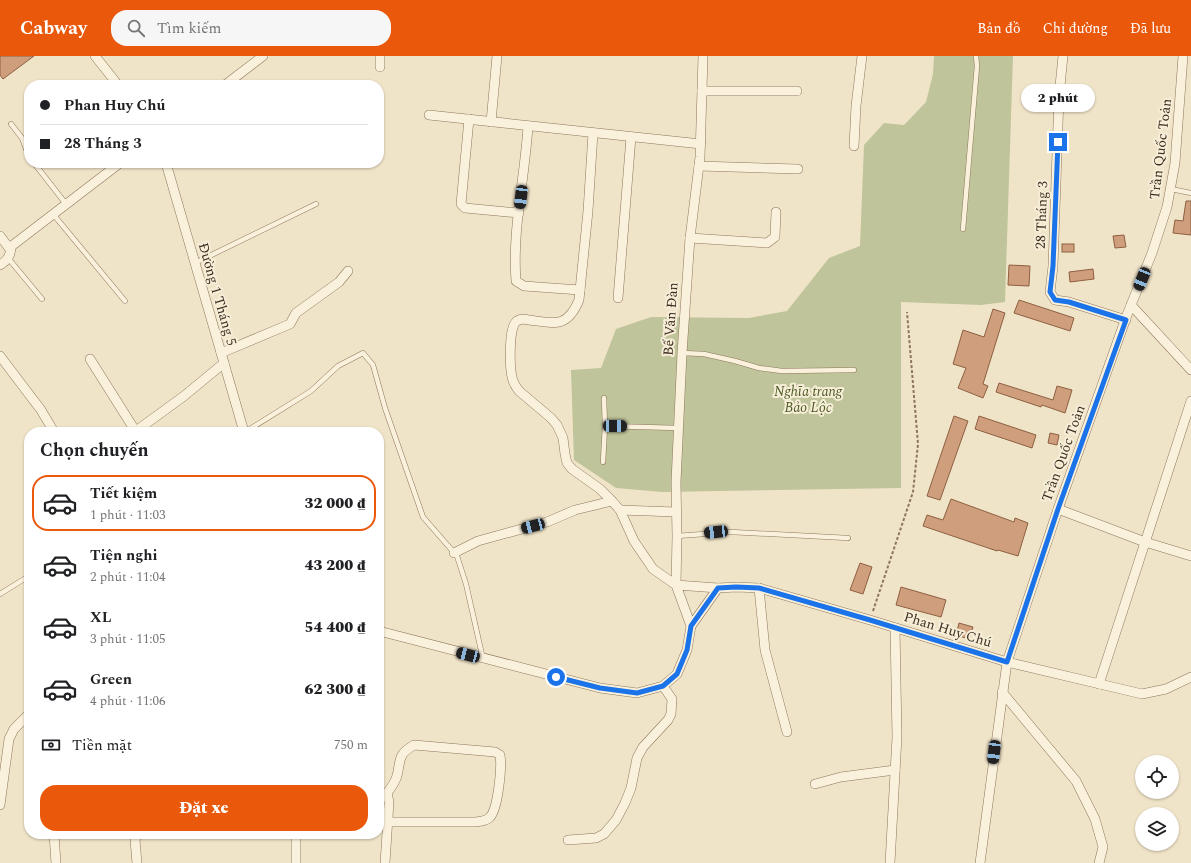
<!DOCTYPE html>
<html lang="vi">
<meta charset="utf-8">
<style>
body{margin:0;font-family:Spectral,serif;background:#f6f6f6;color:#202124;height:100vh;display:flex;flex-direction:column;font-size:15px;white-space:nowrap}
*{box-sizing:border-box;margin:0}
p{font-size:13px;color:#757577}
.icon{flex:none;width:22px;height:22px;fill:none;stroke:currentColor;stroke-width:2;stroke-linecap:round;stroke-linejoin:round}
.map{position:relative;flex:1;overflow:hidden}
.panel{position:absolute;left:24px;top:371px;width:360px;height:412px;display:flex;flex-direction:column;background:#fff;border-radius:16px;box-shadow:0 1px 3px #0004}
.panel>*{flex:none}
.hud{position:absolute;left:24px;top:24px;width:360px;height:88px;border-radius:16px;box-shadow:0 1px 3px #0004;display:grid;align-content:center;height:88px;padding:0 16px;background:#fff}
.buttons{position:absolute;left:1135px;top:699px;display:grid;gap:8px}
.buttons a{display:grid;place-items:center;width:44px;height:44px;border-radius:50%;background:#fff;box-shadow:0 1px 3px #0004;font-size:20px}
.end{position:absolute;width:18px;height:18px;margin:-9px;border:5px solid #1a73e8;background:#fff;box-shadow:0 0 0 2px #fff}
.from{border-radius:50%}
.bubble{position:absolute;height:28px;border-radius:14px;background:#fff;box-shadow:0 1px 3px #0004;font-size:13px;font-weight:800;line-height:28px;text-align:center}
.car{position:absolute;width:12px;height:24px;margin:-12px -6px;border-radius:5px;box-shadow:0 0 3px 1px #0007;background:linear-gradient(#222 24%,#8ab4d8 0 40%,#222 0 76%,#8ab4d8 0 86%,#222 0)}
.hud b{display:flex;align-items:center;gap:14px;height:38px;font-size:15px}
.hud b+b{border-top:1px solid #e0e0e0}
.hud i{width:10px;height:10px;background:#202124}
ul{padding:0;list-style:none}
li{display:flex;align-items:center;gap:12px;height:56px;margin:0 8px 6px;padding:0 8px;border:2px solid transparent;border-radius:16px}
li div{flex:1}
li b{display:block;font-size:15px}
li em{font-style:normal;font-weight:800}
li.active{border-color:#ea580c}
li>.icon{width:36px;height:36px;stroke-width:1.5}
h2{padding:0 16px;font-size:18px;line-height:48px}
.pay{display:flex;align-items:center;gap:10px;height:44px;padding:0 16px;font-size:15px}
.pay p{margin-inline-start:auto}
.primary-button{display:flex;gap:8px;margin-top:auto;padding:8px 16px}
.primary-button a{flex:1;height:46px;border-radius:16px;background:#ea580c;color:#fff;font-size:16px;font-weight:800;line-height:46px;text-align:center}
header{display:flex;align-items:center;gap:24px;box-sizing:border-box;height:56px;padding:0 20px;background:#ea580c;color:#fff}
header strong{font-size:19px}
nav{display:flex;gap:22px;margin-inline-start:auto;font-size:14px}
.search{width:280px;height:36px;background:#f6f6f6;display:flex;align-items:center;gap:10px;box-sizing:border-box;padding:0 14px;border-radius:16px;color:#757577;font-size:15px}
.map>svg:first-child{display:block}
</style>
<header>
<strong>Cabway</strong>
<div class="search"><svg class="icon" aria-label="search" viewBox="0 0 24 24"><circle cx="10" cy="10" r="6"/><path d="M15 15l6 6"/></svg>Tìm kiếm</div>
<nav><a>Bản đồ</a><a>Chỉ đường</a><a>Đã lưu</a></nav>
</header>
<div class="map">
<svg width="1191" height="807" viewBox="0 0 1191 807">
<rect width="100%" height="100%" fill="#f0e4c8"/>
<polygon fill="#bfc49a" points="934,0 1013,0 1005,246 981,249 901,246 901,432 662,436 616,432 574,404 571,314 601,312 616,273 651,261 749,262 787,255 829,202 860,190 864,89 884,67 904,69 926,46 933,18"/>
<g fill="#cf9f7d" stroke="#8d5f41">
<polygon points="0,0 34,0 3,23 0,19"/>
<polygon points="1186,145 1191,145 1191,179 1173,177 1175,164 1183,165"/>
<polygon points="1124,179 1126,191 1115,192 1113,180"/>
<rect x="1062" y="188" width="12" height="8"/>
<polygon points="1009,209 1030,210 1029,230 1008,229"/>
<polygon points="1093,213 1094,223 1070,226 1069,216"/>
<polygon points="1019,244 1074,262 1070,275 1014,257"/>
<polygon points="993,253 1005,257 983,328 988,330 983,342 958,332 966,312 953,308 963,274 984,281"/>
<polygon points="999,327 1053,344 1057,330 1072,334 1065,357 1042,349 1041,351 996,336"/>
<polygon points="954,360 968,365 940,444 927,440"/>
<polygon points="979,360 1036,379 1032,392 975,373"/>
<polygon points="1050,377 1059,379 1057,389 1048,387"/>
<polygon points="951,443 1014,466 1015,462 1028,467 1018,500 998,494 997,495 923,470 927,459 943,464"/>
<polygon points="860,507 872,511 863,538 850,534"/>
<polygon points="901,531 946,544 941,561 896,549"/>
<polygon points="959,567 973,571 969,583 956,579"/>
</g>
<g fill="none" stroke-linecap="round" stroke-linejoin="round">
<g stroke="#8d765c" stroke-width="5.5">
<g id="service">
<polyline points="11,68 22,82 29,101"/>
<polyline points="34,107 66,148"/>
<polyline points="1171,133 1191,137"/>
<polyline points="53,158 125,245"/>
<polyline points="963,173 977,10 976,0"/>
<polyline points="8,202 42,243"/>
<polyline points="195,207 316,148"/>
<polyline points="682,297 704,298 735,305 759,312 782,315 854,314"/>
<polyline points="605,370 678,372"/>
<polyline points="245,376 311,335 338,310 363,297 373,309 385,352 423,461 457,500 466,528 483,603"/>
<polyline points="603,406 605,370 604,342"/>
<polyline points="677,480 731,476 848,482"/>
<polyline points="0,538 29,520"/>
</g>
</g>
<g stroke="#8d765c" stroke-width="10">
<g id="minor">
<polyline points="95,0 118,29"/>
<polyline points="1063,0 1059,40 1053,210 1050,236 1055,244 1069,246 1126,264"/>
<polyline points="380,11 380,0"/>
<polyline points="225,29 263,0"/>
<polyline points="702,35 797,35"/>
<polyline points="429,59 701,88"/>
<polyline points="469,63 461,148 465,152 519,157"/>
<polyline points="491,66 497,0"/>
<path d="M528 70C525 121 512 173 516 225L524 230 580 234"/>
<path d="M593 77 588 155 579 244C567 273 554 267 529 264 525 263 521 262 517 265 508 270 510 312 512 321 513 327 516 331 519 335L551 362 557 369 563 382 565 398 567 407 572 413 600 433 612 445 620 454 634 485 653 513 676 529 718 532 691 570 676 529 677 480 676 426 682 297 690 182 700 101 703 0"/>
<polyline points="854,90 856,50 862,0"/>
<polyline points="166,107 244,376"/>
<polyline points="699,110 798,113"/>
<polyline points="0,180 9,192 120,107"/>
<polyline points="690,182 767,187 775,181 776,156"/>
<path d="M0 209C8 204 11 199 11 190"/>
<polyline points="618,242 631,81"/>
<polyline points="1131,249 1191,314"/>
<polyline points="221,297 290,268 296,257 339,226 348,215"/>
<polyline points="0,300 41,354 54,376"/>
<polyline points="90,303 136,376"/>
<polyline points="136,375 184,340 224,307"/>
<polyline points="1058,453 1145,486 1191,500"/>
<polyline points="620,454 676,456"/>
<polyline points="454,497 478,485 547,466 575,454 612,445"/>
<polyline points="718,532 737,531 759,532 870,564 1007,606 1142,638 1166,633 1191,621"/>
<polyline points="759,532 765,594 787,676"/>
<polyline points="379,575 600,632 637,637 663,630 677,618 687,594 691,570"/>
<polyline points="1099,628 1191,345"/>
<polyline points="1002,636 1076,725 1095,763 1103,791 1099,807"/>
<polyline points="815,728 841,721 895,714"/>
<path d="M387 737C391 732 395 726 397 720 401 704 397 699 414 689L495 696 500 699C502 711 498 753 490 761 487 765 481 765 476 766H388"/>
<polyline points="379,738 387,737 389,746 385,807"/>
<polyline points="0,749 9,683 14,673 29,658"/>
<polyline points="54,778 56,807"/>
<polyline points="296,778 296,807"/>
<polyline points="568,784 596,782 604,778 616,764 625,747 631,732 637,702 643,691 668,664 671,658 672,643 663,630"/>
<polyline points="137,807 135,784 138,778"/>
<polyline points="890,807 897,681 895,572"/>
<polyline points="980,807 1007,606 1058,453 1127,259 1152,197 1167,151 1175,107 1183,0"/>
</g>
</g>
<polyline stroke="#8d765c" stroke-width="2" stroke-dasharray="3 2" stroke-linecap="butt" points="873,555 913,436 918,388 907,256"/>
<use href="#service" stroke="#faf1dc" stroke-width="4.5"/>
<use href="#minor" stroke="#faf1dc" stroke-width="9"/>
</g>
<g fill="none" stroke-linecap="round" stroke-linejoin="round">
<polyline stroke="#1a73e8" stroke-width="5" points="556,621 600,632 637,637 663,630 677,618 687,594 691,570 718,532 736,531 759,532 870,564 1007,606 1058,453 1126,264 1069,246 1055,244 1050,236 1053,210 1058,86"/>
</g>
<g text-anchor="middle" stroke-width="4" stroke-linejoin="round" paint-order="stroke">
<g font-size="14" fill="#3d2e20" stroke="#f7eed8">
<text transform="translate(1160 93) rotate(-83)" y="5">Trần Quốc Toản</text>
<text transform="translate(1041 159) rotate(-88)" y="5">28 Tháng 3</text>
<text transform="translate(218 238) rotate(74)" y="5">Đường 1 Tháng 5</text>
<text transform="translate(670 263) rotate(-86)" y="5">Bế Văn Đàn</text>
<text transform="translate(1063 397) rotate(-70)" y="5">Trần Quốc Toản</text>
<text transform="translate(948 573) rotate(17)" y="5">Phan Huy Chú</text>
</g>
<g font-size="14" font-style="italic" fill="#4d5a26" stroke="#f7eed8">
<text x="808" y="340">Nghĩa trang<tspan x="808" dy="16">Bảo Lộc</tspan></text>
</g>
</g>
</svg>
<div class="buttons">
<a><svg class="icon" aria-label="locate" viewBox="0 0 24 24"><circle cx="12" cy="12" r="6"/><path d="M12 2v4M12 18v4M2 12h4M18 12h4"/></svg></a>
<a><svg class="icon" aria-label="layers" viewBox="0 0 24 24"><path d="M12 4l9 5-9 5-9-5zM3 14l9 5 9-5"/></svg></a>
</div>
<i class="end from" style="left:556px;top:621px"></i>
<i class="end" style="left:1058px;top:86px"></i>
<div class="bubble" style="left:1021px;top:28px;width:74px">2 phút</div>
<i class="car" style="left:521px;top:141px;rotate:187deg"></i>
<i class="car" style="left:1142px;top:223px;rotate:202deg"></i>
<i class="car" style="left:615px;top:370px;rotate:91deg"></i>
<i class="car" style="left:533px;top:470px;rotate:255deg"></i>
<i class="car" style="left:716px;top:476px;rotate:264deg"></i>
<i class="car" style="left:468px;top:599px;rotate:285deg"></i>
<i class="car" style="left:994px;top:696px;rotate:187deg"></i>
<div class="hud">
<b><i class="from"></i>Phan Huy Chú</b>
<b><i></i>28 Tháng 3</b>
</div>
<section class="panel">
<h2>Chọn chuyến</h2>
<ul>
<li class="active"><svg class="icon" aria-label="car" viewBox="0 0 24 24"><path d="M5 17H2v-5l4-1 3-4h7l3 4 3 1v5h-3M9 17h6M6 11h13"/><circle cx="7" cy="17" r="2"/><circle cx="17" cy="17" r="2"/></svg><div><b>Tiết kiệm</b><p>1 phút · 11:03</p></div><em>32 000 ₫</em></li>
<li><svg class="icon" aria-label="car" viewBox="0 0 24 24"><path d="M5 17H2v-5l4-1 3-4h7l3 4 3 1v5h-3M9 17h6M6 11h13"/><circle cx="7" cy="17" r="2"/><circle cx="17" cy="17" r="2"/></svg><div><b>Tiện nghi</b><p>2 phút · 11:04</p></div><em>43 200 ₫</em></li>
<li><svg class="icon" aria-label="car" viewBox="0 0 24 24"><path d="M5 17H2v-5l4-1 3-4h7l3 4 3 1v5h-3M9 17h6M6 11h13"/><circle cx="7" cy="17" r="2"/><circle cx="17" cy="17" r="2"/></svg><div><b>XL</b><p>3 phút · 11:05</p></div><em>54 400 ₫</em></li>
<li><svg class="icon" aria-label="car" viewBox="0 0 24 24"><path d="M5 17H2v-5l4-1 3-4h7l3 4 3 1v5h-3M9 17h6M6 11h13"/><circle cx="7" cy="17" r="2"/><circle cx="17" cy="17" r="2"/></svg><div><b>Green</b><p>4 phút · 11:06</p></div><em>62 300 ₫</em></li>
</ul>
<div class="pay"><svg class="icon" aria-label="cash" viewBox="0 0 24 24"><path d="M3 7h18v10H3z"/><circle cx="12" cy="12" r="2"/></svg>Tiền mặt<p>750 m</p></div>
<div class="primary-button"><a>Đặt xe</a></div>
</section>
</div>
